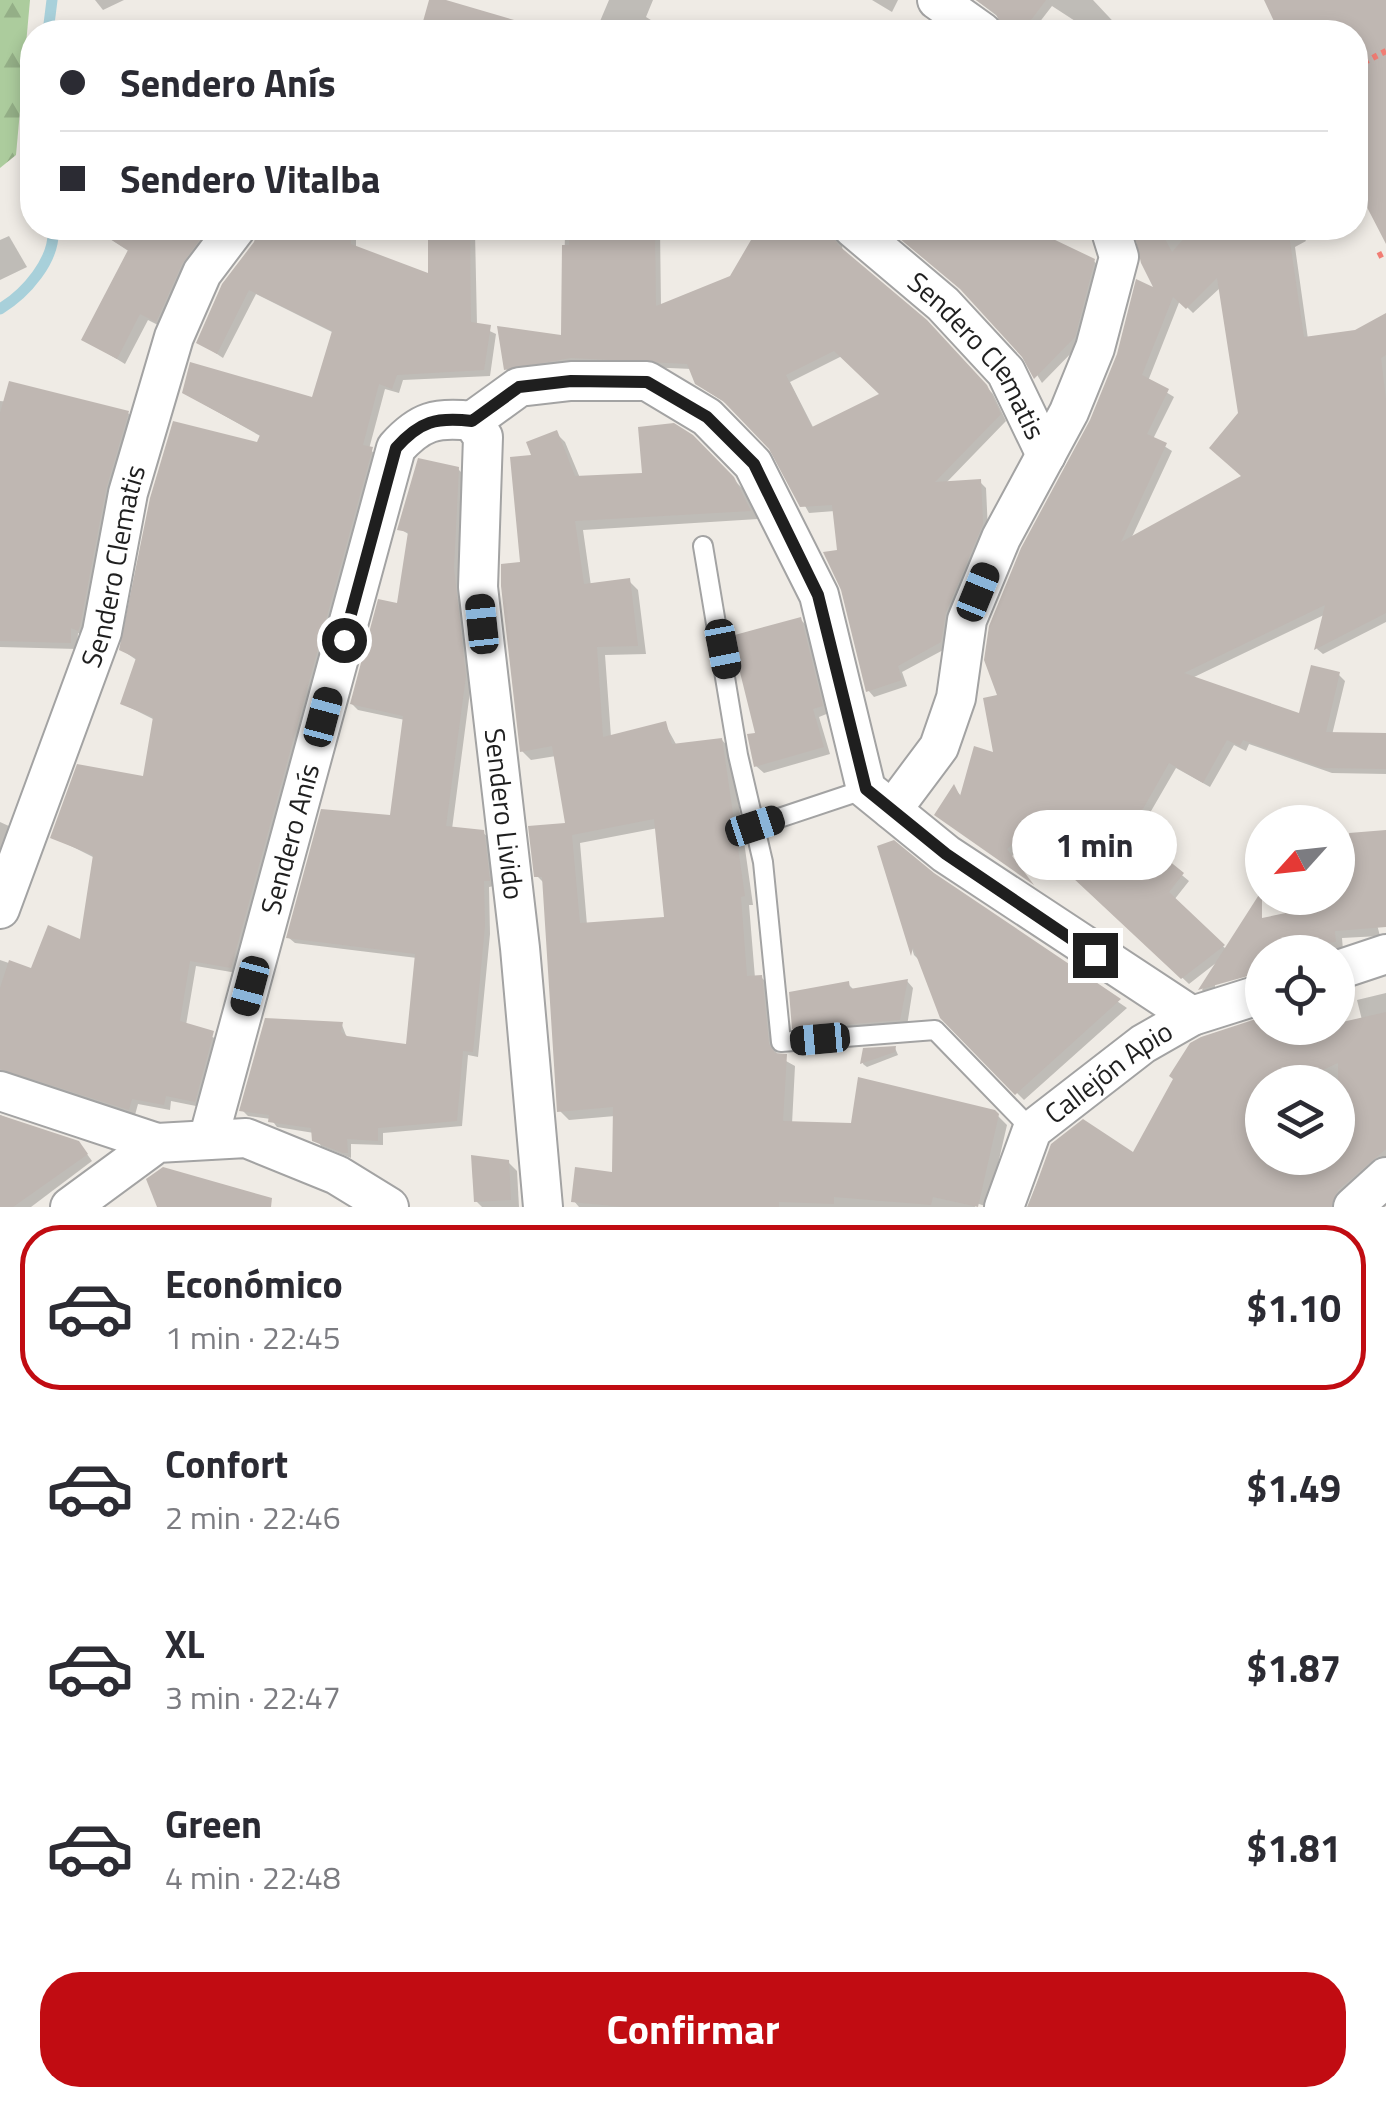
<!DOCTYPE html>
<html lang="es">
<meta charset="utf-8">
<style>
body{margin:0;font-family:"Titillium Web",sans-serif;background:#f2f2f3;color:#2b2b33;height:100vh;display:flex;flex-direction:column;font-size:38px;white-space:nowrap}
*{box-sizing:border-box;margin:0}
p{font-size:32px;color:#7c7c81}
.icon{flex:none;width:55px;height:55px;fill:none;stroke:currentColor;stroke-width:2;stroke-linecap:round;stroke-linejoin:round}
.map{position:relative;height:1207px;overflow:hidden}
.drawer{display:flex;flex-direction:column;background:#fff;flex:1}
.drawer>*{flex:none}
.banner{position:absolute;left:20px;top:20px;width:1348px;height:220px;border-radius:40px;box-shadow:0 5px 15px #0003;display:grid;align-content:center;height:220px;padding:0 40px;background:#fff}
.needle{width:65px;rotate:243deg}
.fabs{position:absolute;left:1245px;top:805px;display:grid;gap:20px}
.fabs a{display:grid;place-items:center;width:110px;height:110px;border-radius:50%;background:#fff;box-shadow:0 5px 15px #0003;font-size:50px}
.end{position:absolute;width:45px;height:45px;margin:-22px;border:12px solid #1f1f1f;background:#fff;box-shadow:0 0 0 5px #fff}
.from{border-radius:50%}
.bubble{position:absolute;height:70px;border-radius:35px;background:#fff;box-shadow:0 5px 15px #0003;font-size:32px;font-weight:700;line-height:70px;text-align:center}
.car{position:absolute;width:30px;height:60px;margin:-30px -15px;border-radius:12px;box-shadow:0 0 8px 2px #0007;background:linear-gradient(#222 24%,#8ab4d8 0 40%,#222 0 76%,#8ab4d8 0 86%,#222 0)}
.banner b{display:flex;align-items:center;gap:35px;height:95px;font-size:38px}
.banner b+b{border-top:2px solid #e1e1e2}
.banner i{width:25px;height:25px;background:#2b2b33}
ul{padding:18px 0 0;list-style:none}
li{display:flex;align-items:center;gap:30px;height:165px;margin:0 20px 15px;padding:0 20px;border:5px solid transparent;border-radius:40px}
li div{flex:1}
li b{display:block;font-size:38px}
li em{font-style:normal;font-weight:700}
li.current{border-color:#c10c12}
li>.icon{width:90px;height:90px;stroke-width:1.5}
.primary-button{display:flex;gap:20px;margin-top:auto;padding:20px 40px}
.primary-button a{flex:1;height:115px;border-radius:40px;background:#c10c12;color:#fff;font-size:40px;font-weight:700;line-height:115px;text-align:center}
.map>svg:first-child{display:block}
</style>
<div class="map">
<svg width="1386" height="1207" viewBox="0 0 1386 1207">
<defs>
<pattern id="forest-firs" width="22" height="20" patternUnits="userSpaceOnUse" patternTransform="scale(2.5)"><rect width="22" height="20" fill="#accc9d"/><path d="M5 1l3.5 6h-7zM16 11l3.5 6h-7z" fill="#94af87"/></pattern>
</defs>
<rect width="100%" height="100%" fill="#efebe5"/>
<polygon fill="url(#forest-firs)" points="0,0 30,0 16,155 0,168"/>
<g fill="#0003" fill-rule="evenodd">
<polygon points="95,0 124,0 103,10"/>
<polygon points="435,0 511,27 509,32 427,32"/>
<polygon points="609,0 653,0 646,17 664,28 657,32 605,32 598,26"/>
<polygon points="872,0 898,0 892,12"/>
<polygon points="976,0 1093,0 1123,32 1092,32 1052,6 1032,32 1006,32 1005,22"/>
<polygon points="767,25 773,32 733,32 733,27"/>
<polygon points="93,228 216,228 164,328 148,320 125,364 84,339 130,252"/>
<path d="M260 228H356V248L430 276V232L415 233 410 228H669L660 229 661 306 724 291 760 228 787 239 798 228H839L843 252 926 322 993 394 1006 421 945 484 980 482 986 488 988 531 947 648 902 672 907 686 874 697 868 690 835 511 809 513 772 447 732 407 704 389 692 369 578 364 513 375 506 369 563 338 565 232H475L477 325 496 334 490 376 403 380 399 393 385 389 369 449 378 456 237 973 196 966 186 1025 219 1040 201 1107 171 1101 170 1110 138 1104 135 1115 15 1075 0 1078V960L32 971 82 943 95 858 53 837 145 779 155 720 123 704 138 661 122 650 262 437 184 393 313 400 334 333 256 294 223 358 199 342 245 271ZM842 356 883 395 814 429 790 382Z"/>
<polygon points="890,228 1024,228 1094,261 1100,268 1080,344 1042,383 1025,355 966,292"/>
<path d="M1135 228H1298L1306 241 1295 247 1308 339 1356 332 1386 317V622L1323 654 1317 649 1326 614 1192 678 1301 716 1339 675 1345 681 1332 735 1386 736V774L1332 773 1249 744 1246 751 1234 745 1210 787 1176 768 1136 837 1189 881 1174 900 1227 950 1302 912 1301 899 1363 894 1371 902 1380 936 1342 938 1343 950 1262 952V970L1215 983V988L1262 975V983L1209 998 1202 990 1221 959 1189 984 1033 837 1011 857 944 821 954 788 962 797 996 756 1000 697 1158 293 1143 262ZM1221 287 1241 414 1244 477 1131 539 1172 451 1153 439 1174 397 1148 381 1180 300 1193 313Z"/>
<polygon points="9,236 27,267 0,280 0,240"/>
<polygon points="0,401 128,413 135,420 86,637 78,633 77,649 0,647"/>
<path d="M556 433 565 442 580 478 645 475 691 437 743 489 758 519 583 530 591 586 629 581 638 590 646 654 605 655 611 737 665 724 677 746 722 740 731 750 753 905H749L755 978 761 977 770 986 777 1056 795 1066 792 1124 853 1126 998 1116 1007 1125 988 1207 976 1203 975 1207H579L574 1201 614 1174 615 1116 569 1120 560 1111 545 884 537 876 568 826 556 756 531 760 522 751 523 565 534 457ZM658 828 666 919 587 925 580 843Z"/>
<polygon points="458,469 464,475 459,575 471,684 452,829 482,832 489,838 494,886 489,887 490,934 478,1057 468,1055 462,1126 383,1133 383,1145 351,1144 351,1158 321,1146 314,1133 277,1127 271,1119 248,1116 242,1110 342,1025 347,1038 408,1046 417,958 295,943 289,938 392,818 405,720 358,710 352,704 399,606 410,535 400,529"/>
<polygon points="800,619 808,627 829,713 819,717 830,754 764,773 756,766 758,736"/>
<polygon points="0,822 11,827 1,854 0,854"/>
<polygon points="880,847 932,875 1127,1008 1024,1100 942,1017 922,963 914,955"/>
<polygon points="907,981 913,988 907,1026 801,1034 795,1027 848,984 854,990"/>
<path d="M1386 993V1167L1363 1183 1356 1178 1338 1207H1027L1053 1145 1134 1155 1192 1045 1262 1020V1028H1307L1310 1033 1338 1028 1362 1020 1357 1000ZM1262 1082H1338V1158H1262Z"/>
<polygon points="895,1048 898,1055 867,1067 863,1064 865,1050"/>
<polygon points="0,1115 84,1150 92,1161 31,1207 0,1207"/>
<polygon points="508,1162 517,1171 519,1207 482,1207 476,1201"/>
</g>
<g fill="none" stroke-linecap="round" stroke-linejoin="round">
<g stroke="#a8d0da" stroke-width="11">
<polyline points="48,32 52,0"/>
<path d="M0 309C25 294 56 260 53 228"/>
</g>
</g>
<g fill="#bfb7b2" fill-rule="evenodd">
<polygon points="429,0 446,0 528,24 527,32 448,32 422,25"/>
<polygon points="976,0 1046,0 1022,32 1004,32 996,14"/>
<polygon points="1264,0 1386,0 1386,244 1355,184 1355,32 1279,32"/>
<polygon points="93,228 208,228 182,264 156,322 140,314 117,359 81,340 128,250"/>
<polygon points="258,228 351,228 351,244 428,273 428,228 470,228 471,322 491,325 484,370 397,375 392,389 379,384 363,445 373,447 231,968 190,961 180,1021 214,1031 195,1102 166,1096 164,1105 132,1099 129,1110 0,1069 0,988 9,960 31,968 48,925 80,939 93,855 50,838 77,764 143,776 153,717 120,704 136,658 119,650 150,498 173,421 257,442 260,435 182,393 190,362 312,397 332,331 249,290 217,354 196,343 222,284 254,242"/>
<path d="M569 228 655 232 656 306 730 276 758 228H772L787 236 795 228H828L838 245 927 320 987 385 1001 414 935 482 981 479 983 524 946 612 941 642 898 666 902 680 866 692 841 590 823 552 837 550 832 505 800 507 769 449 723 401 695 384 687 364 571 358 504 370 497 326 561 335 562 245H569ZM834 351 879 394 812 427 786 375Z"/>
<polygon points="887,228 1030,228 1095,259 1075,337 1034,379 1022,357 960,289"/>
<path d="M1133 228H1159L1172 252 1193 228H1288L1304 337 1355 330 1386 313V355L1381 358 1386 399V613L1314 650 1325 605 1184 673 1299 713 1311 665 1340 672 1326 732 1386 733V769L1323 768 1243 740 1240 746 1227 740 1203 783 1169 763 1131 830 1184 873 1169 892 1225 945 1181 979 1025 833 1007 849 1034 885 934 815 954 784 960 796 974 746 993 752 983 698 997 695 984 660 989 626 1021 548 1090 420 1117 354 1136 279 1153 287 1141 263ZM1217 278 1238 413 1209 448 1241 476 1121 542 1167 443 1147 434 1169 389 1142 375 1173 297 1186 309Z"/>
<polygon points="9,381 129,411 106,489 80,626 78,631 71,628 71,643 0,641 0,413"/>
<path d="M674 423 693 435 734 477 751 511 575 521 584 584 630 578 638 646 597 647 603 737 666 721 672 744 722 738 745 896 741 897 747 976 762 975 769 1044 775 1053 787 1054 783 1121 851 1123 858 1077 995 1110 999 1114 978 1207 933 1197 931 1205 834 1197V1204L779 1202V1207H624L571 1202 575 1167 612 1172 613 1107 557 1112 542 877H534L528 826 565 823 552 746 520 752 501 586V564L520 562 510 457 531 455 526 442 557 430 575 476 642 473 638 427ZM654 819 664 917 580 923 572 835Z"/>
<polygon points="418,458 459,467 454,568 466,676 446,826 484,830 490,881 484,881 485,926 473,1052 463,1051 457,1121 378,1128 378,1141 347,1139 348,1153 343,1153 312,1141 311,1128 268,1122 269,1115 239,1111 265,1018 343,1022 341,1032 347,1036 406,1044 415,954 286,938 321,809 390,815 403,716 350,704 378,599 397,603 408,532 397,530"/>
<polygon points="801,617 823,706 813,709 824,747 754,767 747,734 755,733 731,636"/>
<polygon points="1386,830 1386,927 1335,931 1336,942 1287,947 1288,952 1262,952 1262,972 1198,990 1262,890 1262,918 1300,910 1298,898 1338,898 1338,870 1352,869 1349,833"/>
<polygon points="894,840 934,873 1121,999 1015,1095 940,1018 913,947 911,956 877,846"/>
<polygon points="908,979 900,1020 792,1029 789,992 849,981 850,989"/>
<path d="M1386 1012V1149L1338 1190 1331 1207H1028L1051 1144 1083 1119 1133 1152 1173 1079 1169 1076 1190 1043 1201 1037 1262 1017V1028H1338V1023ZM1338 1063V1158H1262V1082H1297Z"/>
<polygon points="896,1046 895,1052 860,1064 863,1048"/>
<polygon points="0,1115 79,1141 88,1154 13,1207 0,1207"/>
<polygon points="471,1155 509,1160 511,1200 474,1202"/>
<polygon points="163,1167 272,1198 271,1207 157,1207 146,1179"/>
</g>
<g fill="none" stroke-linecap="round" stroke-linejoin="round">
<g stroke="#a3a3a3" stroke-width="22">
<g id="lane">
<polyline points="703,546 738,755 763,862 781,1042 935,1030 1032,1130"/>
<polyline points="755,826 866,789"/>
</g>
</g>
<g stroke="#a3a3a3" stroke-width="42">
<g id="street">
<polyline points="937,0 982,32"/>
<path id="s1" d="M853 228 943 304 1006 372 1046 455"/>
<polyline points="472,421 519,387 571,381 647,381 707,417 753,464 819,595 866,789 946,854 1192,1016"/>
<path id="s2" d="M472 421 483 437 478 587 520 948 543 1207"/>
<polyline points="892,810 939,747 956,698 967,620 1001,538 1069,412 1095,348 1119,257 1110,228"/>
<path id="s3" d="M0 909 102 632 128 493 174 337 202 273 236 228"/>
<polyline points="1338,970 1386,954"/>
<polyline points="0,1091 157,1143"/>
<path id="s4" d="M208 1140 396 448C420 421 436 417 472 421"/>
<polyline points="70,1207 157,1143 246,1138 337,1175 389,1207"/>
<path id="s5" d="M1004 1207 1032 1130 1143 1044 1192 1016 1262 994"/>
<polyline points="1353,1207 1386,1177"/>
</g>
</g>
<g stroke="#f17d74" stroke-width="6" stroke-dasharray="5 5" stroke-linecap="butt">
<polyline points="1355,67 1386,51"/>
<polyline points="1378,256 1386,252"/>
</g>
<use href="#lane" stroke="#fff" stroke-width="18"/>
<use href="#street" stroke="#fff" stroke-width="38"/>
</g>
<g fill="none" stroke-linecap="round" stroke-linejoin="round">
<path stroke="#1f1f1f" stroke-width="12" d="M344 640 396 448C420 421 436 417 472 421L519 387 571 381 647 382 707 417 754 464 818 595 866 789 946 854 1095 955"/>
</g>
<g text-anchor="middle" stroke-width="9" stroke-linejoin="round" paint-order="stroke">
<g font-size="28" fill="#1f1f1f" stroke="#fff">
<text dy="10" stroke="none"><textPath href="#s1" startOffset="180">Sendero Clematis</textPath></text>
<text dy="10" stroke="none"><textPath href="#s3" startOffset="362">Sendero Clematis</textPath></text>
<text dy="10" stroke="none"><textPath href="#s2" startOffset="398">Sendero Livido</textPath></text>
<text dy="10" stroke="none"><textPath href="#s4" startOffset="312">Sendero Anís</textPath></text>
<text dy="10" stroke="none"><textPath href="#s5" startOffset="178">Callejón Apio</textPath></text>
</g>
</g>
</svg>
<div class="fabs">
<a><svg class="needle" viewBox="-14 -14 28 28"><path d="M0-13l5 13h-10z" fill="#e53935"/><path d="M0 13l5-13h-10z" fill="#7c7c81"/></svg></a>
<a><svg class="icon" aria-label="locate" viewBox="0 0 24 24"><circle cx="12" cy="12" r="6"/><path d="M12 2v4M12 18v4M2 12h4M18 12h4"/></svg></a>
<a><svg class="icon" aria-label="layers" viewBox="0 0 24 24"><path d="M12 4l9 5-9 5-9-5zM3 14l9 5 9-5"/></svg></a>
</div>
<i class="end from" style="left:344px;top:640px"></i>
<i class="end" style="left:1095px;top:955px"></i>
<div class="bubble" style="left:1012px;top:810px;width:165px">1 min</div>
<i class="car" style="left:978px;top:592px;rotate:22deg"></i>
<i class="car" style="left:482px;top:624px;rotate:354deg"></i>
<i class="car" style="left:723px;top:649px;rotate:169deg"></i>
<i class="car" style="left:323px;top:717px;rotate:15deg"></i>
<i class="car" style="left:755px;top:826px;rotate:72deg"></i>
<i class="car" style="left:250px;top:986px;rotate:195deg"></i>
<i class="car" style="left:820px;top:1039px;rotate:265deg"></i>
<div class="banner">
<b><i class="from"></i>Sendero Anís</b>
<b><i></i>Sendero Vitalba</b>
</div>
</div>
<section class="drawer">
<ul>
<li class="current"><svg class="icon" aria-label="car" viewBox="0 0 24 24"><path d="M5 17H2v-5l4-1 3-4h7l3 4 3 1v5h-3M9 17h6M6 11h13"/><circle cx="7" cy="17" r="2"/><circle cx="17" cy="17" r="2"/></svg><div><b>Económico</b><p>1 min · 22:45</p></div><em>$1.10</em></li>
<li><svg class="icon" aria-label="car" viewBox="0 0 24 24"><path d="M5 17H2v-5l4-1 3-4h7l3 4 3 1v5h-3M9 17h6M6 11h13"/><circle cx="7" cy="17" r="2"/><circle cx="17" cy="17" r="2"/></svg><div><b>Confort</b><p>2 min · 22:46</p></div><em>$1.49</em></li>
<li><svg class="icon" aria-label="car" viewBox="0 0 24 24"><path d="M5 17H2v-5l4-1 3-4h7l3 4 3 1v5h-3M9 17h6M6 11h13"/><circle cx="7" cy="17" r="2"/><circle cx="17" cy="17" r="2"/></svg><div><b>XL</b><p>3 min · 22:47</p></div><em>$1.87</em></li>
<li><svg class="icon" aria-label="car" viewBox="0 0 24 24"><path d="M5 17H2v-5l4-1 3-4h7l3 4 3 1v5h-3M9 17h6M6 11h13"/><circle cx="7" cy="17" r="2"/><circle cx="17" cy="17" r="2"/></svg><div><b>Green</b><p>4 min · 22:48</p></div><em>$1.81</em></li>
</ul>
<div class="primary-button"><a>Confirmar</a></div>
</section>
